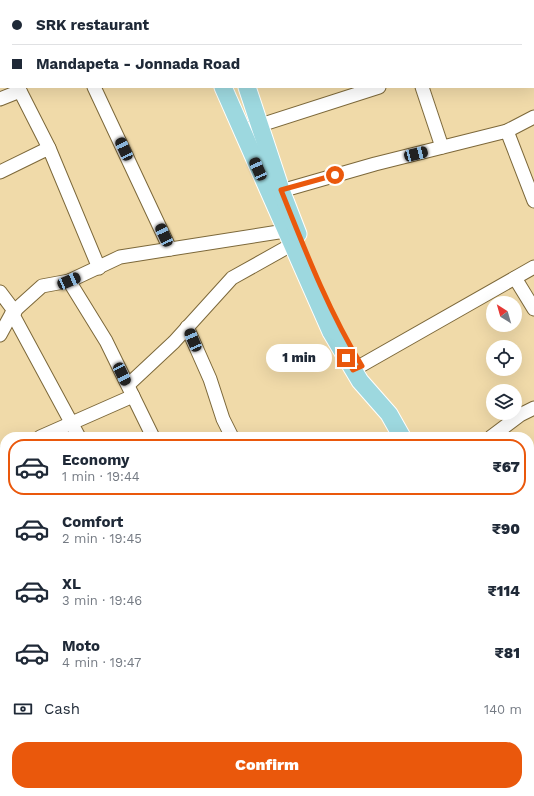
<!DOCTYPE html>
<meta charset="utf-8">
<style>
body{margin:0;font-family:"Work Sans",sans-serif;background:#f2f2f3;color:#1f2937;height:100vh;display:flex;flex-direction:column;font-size:15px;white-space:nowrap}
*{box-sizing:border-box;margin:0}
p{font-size:13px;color:#747a83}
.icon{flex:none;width:22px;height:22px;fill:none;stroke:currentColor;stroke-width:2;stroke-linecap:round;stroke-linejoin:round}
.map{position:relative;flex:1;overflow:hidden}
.panel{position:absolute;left:0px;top:432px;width:534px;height:364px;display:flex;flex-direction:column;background:#fff;border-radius:16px 16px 0 0;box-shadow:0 4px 16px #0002}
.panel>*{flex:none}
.guide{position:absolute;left:0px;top:0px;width:534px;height:88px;box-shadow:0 4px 16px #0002;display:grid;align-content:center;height:88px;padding:0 12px;background:#fff}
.needle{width:26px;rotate:323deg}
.tools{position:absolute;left:486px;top:296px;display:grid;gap:8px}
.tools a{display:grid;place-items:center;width:36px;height:36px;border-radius:50%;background:#fff;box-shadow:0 4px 16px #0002;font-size:20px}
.end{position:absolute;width:18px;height:18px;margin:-9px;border:5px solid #ea580c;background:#fff;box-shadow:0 0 0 2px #fff}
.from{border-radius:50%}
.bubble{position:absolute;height:28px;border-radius:14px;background:#fff;box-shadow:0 4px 16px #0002;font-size:13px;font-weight:800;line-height:28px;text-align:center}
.car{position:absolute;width:12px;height:24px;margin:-12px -6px;border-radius:5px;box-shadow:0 0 3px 1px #0007;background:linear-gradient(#222 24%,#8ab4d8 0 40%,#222 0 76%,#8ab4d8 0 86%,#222 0)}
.guide b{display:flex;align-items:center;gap:14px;height:38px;font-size:15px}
.guide b+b{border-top:1px solid #e0e1e3}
.guide i{width:10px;height:10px;background:#1f2937}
ul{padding:7px 0 0;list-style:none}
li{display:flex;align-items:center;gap:12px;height:56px;margin:0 8px 6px;padding:0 4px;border:2px solid transparent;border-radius:16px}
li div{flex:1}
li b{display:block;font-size:15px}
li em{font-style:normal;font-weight:800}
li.selected{border-color:#ea580c}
li>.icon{width:36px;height:36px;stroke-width:1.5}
.pay{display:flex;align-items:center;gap:10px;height:44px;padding:0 12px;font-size:15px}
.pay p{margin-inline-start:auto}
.action{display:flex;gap:8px;margin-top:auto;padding:8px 12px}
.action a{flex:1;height:46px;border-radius:16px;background:#ea580c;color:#fff;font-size:16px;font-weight:800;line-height:46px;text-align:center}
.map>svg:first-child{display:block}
</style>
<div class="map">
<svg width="534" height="796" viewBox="0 0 534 796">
<rect width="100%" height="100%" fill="#f0daa9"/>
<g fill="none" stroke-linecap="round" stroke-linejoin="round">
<g stroke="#587ad7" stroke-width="4">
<polyline points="529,762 534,762"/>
<polyline points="125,791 136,796"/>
<polyline points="311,796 328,791"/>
</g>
<g stroke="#7c683a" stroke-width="15">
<g id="minor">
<polyline points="50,0 51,1"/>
<polyline points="265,1 268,0"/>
<polyline points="445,1 448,0"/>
<polyline points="533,38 534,38"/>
<polyline points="0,51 1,53"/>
<polyline points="18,87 49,148"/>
<polyline points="94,87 170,249"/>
<polyline points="422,87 442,147"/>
<polyline points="0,99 20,91"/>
<polyline points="242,131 379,87"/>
<polyline points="507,131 534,117"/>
<polyline points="0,172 49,148 99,268"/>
<polyline points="274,193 375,164 507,131 534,201"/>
<polyline points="515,278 534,309"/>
<polyline points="69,281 106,341 153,437"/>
<polyline points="0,292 15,312"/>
<polyline points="12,313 79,437"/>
<polyline points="187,327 210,379 223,419 232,437"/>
<polyline points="0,335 12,313 42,286 69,281 120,257 285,231"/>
<polyline points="353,370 534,267"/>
<polyline points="128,385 174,342 232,278 291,245"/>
<polyline points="40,437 133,396"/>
<polyline points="491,437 520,415 534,408"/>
<polyline points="0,455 5,453"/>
<polyline points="529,460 534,458"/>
<polyline points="529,505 534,503"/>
<polyline points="0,612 5,610"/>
<polyline points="529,634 534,636"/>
<polyline points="0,664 5,674"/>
<polyline points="38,796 57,791"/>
</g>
</g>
<g stroke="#fff" stroke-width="19">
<g id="major">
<polyline points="185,0 185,1"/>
<polyline points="216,0 217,1"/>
<polyline points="223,87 331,332 360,381 389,414 402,437"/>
<polyline points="247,87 281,190 298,234"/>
<polyline points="529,626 534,623"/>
<polyline points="529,732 534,744"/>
<polyline points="529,781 534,780"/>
<polyline points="437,796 465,791"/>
</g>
</g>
<use href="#minor" stroke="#fff" stroke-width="13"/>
<use href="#major" stroke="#9dd8df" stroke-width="17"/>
</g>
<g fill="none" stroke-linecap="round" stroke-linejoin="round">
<path stroke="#ea580c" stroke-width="5" d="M335 175 281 190C305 250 328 310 362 366L353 370 346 358"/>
</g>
</svg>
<div class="tools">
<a><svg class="needle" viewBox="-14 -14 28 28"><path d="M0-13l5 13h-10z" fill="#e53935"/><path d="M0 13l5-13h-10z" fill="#747a83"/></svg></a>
<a><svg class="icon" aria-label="locate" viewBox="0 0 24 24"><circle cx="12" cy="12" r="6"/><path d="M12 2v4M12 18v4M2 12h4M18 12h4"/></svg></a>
<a><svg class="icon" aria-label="layers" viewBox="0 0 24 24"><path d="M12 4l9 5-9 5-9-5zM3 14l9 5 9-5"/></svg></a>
</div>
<i class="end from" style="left:335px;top:175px"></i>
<i class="end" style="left:346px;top:358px"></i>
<div class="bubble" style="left:266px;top:344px;width:66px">1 min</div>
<i class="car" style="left:124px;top:149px;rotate:335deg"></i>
<i class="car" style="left:416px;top:154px;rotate:76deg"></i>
<i class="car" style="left:258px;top:169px;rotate:336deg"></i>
<i class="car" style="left:164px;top:235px;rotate:335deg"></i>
<i class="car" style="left:69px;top:281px;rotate:67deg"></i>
<i class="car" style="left:193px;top:340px;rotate:337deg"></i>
<i class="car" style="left:122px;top:374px;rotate:154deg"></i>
<div class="guide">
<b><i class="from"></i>SRK restaurant</b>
<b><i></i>Mandapeta - Jonnada Road</b>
</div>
<section class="panel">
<ul>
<li class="selected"><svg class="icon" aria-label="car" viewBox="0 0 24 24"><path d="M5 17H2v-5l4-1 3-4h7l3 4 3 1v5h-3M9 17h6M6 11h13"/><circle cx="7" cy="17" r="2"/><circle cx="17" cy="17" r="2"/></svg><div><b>Economy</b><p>1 min · 19:44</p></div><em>₹67</em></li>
<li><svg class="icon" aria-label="car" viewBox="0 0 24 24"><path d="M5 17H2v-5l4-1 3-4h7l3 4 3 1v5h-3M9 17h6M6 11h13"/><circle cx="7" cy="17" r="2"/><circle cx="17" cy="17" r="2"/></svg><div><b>Comfort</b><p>2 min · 19:45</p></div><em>₹90</em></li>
<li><svg class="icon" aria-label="car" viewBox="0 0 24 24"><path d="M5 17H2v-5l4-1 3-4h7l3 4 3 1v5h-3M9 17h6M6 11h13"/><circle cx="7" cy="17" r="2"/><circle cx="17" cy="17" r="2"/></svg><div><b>XL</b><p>3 min · 19:46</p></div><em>₹114</em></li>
<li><svg class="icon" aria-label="car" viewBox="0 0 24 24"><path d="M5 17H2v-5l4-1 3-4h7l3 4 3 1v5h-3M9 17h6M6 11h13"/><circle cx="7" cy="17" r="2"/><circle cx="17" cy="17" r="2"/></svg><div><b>Moto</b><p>4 min · 19:47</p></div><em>₹81</em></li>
</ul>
<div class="pay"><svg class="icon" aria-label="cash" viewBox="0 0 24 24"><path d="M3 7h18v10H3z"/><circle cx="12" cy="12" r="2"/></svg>Cash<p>140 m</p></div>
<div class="action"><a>Confirm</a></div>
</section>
</div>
